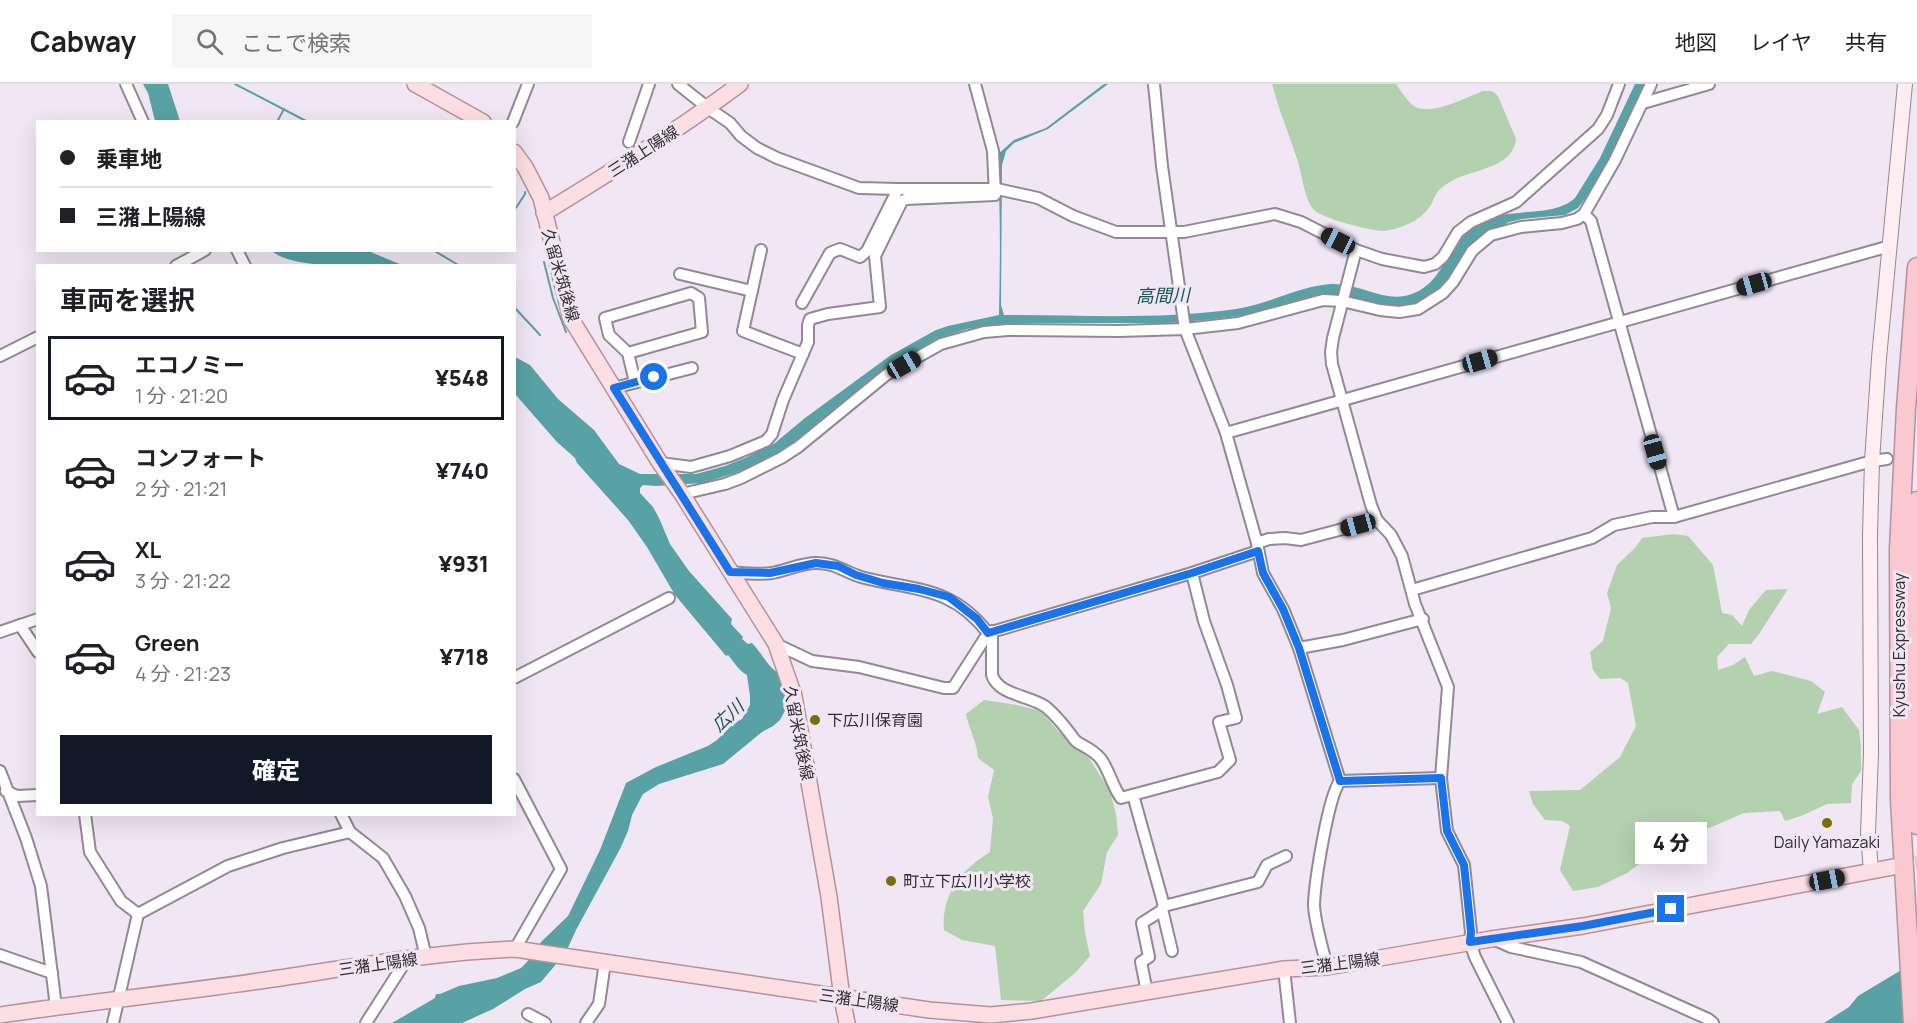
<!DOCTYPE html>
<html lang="ja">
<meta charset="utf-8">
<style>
body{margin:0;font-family:Manrope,"Noto Sans JP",sans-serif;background:#f6f6f6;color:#202124;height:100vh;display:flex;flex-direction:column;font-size:22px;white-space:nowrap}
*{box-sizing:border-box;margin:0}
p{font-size:20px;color:#757577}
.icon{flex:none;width:33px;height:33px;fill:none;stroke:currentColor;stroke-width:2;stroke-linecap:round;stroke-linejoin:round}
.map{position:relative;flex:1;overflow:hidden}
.panel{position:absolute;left:36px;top:180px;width:480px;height:552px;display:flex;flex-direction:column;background:#fff;border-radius:0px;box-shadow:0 6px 24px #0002}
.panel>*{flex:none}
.banner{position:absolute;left:36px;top:36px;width:480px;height:132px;border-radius:0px;box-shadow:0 6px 24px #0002;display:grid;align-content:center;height:132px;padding:0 24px;background:#fff}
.end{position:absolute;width:27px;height:27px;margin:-14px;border:8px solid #1a73e8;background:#fff;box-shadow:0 0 0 3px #fff}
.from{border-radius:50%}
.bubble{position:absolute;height:42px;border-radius:0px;background:#fff;box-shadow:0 6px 24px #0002;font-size:20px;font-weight:800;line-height:42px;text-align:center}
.car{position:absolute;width:18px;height:36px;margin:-18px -9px;border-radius:8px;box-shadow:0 0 4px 2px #0007;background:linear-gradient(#222 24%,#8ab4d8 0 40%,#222 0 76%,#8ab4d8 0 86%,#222 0)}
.banner b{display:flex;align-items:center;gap:21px;height:57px;font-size:22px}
.banner b+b{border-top:2px solid #e0e0e0}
.banner i{width:15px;height:15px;background:#202124}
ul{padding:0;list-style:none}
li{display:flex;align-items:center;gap:18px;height:84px;margin:0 12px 9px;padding:0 12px;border:3px solid transparent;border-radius:0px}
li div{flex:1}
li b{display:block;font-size:22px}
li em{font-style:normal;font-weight:800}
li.selected{border-color:#111827}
li>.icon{width:54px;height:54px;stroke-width:1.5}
h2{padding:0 24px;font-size:27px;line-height:72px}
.action{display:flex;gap:12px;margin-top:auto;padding:12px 24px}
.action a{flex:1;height:69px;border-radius:0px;background:#111827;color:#fff;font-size:24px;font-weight:800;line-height:69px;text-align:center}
header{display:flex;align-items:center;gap:36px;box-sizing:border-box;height:84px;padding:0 30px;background:#fff;border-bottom:2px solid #e0e0e0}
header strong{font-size:28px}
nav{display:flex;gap:33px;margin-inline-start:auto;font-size:21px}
.search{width:420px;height:54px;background:#f6f6f6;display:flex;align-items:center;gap:15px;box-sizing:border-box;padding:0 21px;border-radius:0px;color:#757577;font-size:22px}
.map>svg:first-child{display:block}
</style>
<header>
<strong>Cabway</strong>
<div class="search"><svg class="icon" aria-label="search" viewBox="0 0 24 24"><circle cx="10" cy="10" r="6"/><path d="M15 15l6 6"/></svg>ここで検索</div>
<nav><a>地図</a><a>レイヤ</a><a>共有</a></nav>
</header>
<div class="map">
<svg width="1917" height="939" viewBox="0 0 1917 939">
<rect width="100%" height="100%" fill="#f1e6f4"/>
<g fill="#b3d0af">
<path d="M1272 0H1396C1401 7 1407 17 1414 22 1430 33 1467 13 1483 7H1492L1498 12 1516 55C1513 83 1477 85 1455 95 1450 98 1444 101 1440 105 1435 110 1434 115 1431 121 1426 129 1415 138 1406 141 1400 144 1391 146 1384 147 1372 147 1323 135 1314 126 1305 117 1302 91 1298 78 1290 52 1279 27 1272 0Z"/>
<polygon points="1674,450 1688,452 1713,481 1722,529 1732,531 1742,542 1749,526 1766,506 1788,505 1759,550 1751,560 1729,560 1717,573 1718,586 1733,581 1745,573 1754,592 1772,587 1811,597 1825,608 1817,630 1842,623 1859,646 1861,662 1861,687 1852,700 1851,719 1827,720 1801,732 1785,737 1780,727 1744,729 1658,766 1627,789 1598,803 1573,807 1560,786 1570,742 1562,737 1545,736 1533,720 1529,707 1580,706 1620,673 1636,642 1628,599 1620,594 1600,595 1593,586 1590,568 1603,557 1611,524 1607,509 1617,481 1635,464 1642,454"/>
<path d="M984 616 1017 621 1041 627 1059 648 1089 674 1110 707 1116 730 1118 751 1107 768 1101 800 1083 827 1085 849 1090 872 1075 889 1041 917 1001 916 995 862 962 856 944 846C941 811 961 786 990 768L993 734 988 713 994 686 978 674C977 658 969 645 966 630Z"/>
</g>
<g fill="#58a1a4">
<polygon points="143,0 168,0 180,37 155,37 148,9"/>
<path d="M1104 0H1108L1048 45 1014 59 1006 67 1002 81 1001 221 1004 231C1080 231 1160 236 1236 225 1269 220 1299 202 1332 200 1360 199 1386 220 1412 210 1437 201 1444 176 1459 157 1467 147 1477 141 1488 135 1515 124 1555 133 1575 114L1600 74 1635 0H1646L1597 99 1578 124 1565 131 1522 135 1509 138 1490 148 1436 209 1418 219 1400 223 1379 221 1333 210 1310 213 1246 231 1205 236 1167 239H1013L967 245 936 255 894 280 840 320 814 345 778 370 754 381 735 389 703 399 656 402 643 401 640 404V409L653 423 659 434 670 460 689 487 732 535 731 540 743 553 742 555 748 560 752 559C760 567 769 584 777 588L783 605 787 623 780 636 773 642 762 648 723 680 659 700 643 710 632 731 628 747 620 765 576 846 566 868 541 898 525 905 493 925 462 939H392L435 914 436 910H440L459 902 497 894 521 884 527 878 541 858 568 832 600 766 626 699 656 683 708 662 717 656 733 640 742 635 750 621V612L747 591C739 587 734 578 728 571L726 572 675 511 647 463 628 436 577 379 575 374 557 358 515 310V273L530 281 558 315 594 346 619 380 640 390H696L725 382 745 374 775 359 805 334 891 271 936 246 948 242 999 231C1000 178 1001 124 997 71L1014 56 1046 44Z"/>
<path d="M272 167H368L402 181C373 182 292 186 272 167Z"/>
<polygon points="1913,879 1917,939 1824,939 1849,923 1858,912"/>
</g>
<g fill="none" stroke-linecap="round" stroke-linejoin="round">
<g stroke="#58a1a4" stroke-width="2">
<polyline points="235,0 308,38"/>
<polyline points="277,38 284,25"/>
<polyline points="514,127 525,110 525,108"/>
<polyline points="433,166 460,182"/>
<polyline points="544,178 553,214 566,248"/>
<polyline points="515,224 540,251"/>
</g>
<polyline stroke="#cbc1cd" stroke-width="15" stroke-dasharray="15 8" stroke-linecap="butt" points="1893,783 1917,779"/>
<g stroke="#938895" stroke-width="14">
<g id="street">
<polyline points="126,0 143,38"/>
<polyline points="678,0 708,24 730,39 741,52 757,64 777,74 859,104 898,105 997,105 1038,114 1073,132 1116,148 1184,148 1275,130 1301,138 1356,166 1382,175 1424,183 1435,180 1443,173 1458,148 1471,138 1516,118 1598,45 1607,31 1619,0"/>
<path d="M1154 0 1162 82 1185 245 1226 349 1257 459 1263 489 1283 525 1299 564 1340 697C1328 713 1315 797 1314 820 1314 836 1323 866 1327 883"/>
<polyline points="1643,19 1709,0"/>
<polyline points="513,38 528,0"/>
<polyline points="629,58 649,0"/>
<polyline points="1584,130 1591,137 1674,433"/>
<polyline points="237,166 245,182"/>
<polyline points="761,166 743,247 803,270"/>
<polyline points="1356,166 1333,254 1331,268 1332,280 1371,421 1377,436 1391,451 1402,472 1415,520 1448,603 1441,694 1447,747 1464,781 1471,848 1470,858 1475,873 1508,939"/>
<polyline points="176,182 205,166"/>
<polyline points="680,190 752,207"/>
<polyline points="802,219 830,169 840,165 860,173 867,167 898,105"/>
<polyline points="628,269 702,248 699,214 691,209 605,234 609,251 628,269 635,298"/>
<polyline points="0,272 38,253"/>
<polyline points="614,304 692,284"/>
<polyline points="1226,349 1890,162"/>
<polyline points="660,379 691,383 730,372 766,357 772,350 783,316 808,258 808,241 810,235 828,230 880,223 875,172 902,117 906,115 995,111 993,67 975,0"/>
<polyline points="682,410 725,400 741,394 781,374 798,363 886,291 941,260 984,248 1008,246 1119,247 1185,245 1238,239 1323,216 1342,217 1380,226 1399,228 1418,225 1443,209 1453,198 1472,167 1491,151 1521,143 1562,139 1577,135 1584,130 1615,76 1651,0"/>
<polyline points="1257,459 1269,455 1285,454 1301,456 1377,436"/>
<path d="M730 488C744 489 759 491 772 489 787 486 802 479 817 479 835 479 845 488 861 493 914 507 951 501 988 549L1192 489 1258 467"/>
<polyline points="1412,506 1592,454 1614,441 1652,433 1674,433 1872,377 1887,375"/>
<polyline points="20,541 38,568"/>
<path d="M992 547V591C999 612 1030 611 1046 623 1054 630 1062 639 1068 647 1071 650 1073 655 1077 658 1085 663 1093 666 1100 674 1109 685 1112 702 1121 714L1218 688 1230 676 1219 638 1236 634 1227 601 1204 537 1192 489"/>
<polyline points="0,548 38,535"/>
<polyline points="776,560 812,577 859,583 944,604 953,604 985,554"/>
<polyline points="1299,564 1343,556 1423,535"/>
<polyline points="514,594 669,514"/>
<polyline points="0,687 26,754 41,802 56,923"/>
<polyline points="514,695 561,785 515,865"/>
<polyline points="1340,697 1441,694"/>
<polyline points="6,707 17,712 38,711"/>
<polyline points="1133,711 1164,822"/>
<polyline points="85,730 90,768 121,817 138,830"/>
<polyline points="341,730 350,748 383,774 405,812 419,844 426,873"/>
<polyline points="1162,825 1172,867"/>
<polyline points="1493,855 1511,863 1581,878 1708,935 1713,939"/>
<polyline points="0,871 52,889"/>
<polyline points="1284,885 1290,939"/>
<polyline points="1147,908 1141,878 1149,873 1142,839 1161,827 1164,822 1258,798 1267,781 1286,772"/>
<polyline points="528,930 545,939"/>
<polyline points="113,939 138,830 228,782 283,764 350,748"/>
<polyline points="366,939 407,875"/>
<polyline points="586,939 599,920 605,878"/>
</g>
</g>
<g stroke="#938895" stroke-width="16">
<polyline id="secondary" points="1871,787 1868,749 1871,669 1870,451 1872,377 1879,274 1905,0"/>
</g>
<g stroke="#b49299" stroke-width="18">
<g id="primary">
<polyline points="415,0 483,38"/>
<polyline points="514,68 525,83 541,114 571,235 660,379 682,410 776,560 794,612 829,813 842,914 847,939"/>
<path d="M544 129C611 88 677 47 740 0"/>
<path d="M0 931C89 918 178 909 266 896 349 884 431 868 515 865L929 926 991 931 1032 927 1284 885 1327 883 1491 855 1583 842 1893 783"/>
</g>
</g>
<g stroke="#b49299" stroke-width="21">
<g id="highway">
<path d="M1917 417C1912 525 1913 632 1917 741"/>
<polyline points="1913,939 1900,716 1899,465 1906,324 1917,183"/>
</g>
</g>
<use href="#street" stroke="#fff" stroke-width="10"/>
<use href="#secondary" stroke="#feeef1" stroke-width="14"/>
<use href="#primary" stroke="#fcdee3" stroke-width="15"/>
<use href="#highway" stroke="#fac8d0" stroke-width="18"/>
</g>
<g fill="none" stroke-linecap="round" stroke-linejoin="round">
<polyline stroke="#1a73e8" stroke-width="8" points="654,293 614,304 730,488 770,489 816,479 838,482 856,491 883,499 919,505 949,513 977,535 988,549 1192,489 1258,467 1263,489 1283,525 1299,564 1340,697 1441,694 1447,747 1464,781 1471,848 1470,858 1583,842 1671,825"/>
</g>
<g fill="#776f0e" stroke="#f1e6f4" stroke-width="2">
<circle cx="815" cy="636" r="6"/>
<circle cx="1827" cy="739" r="6"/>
<circle cx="891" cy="797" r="6"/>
</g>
<g text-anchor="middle" stroke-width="6" stroke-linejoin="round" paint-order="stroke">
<g font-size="16" fill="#322d33" stroke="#f1e6f4">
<text transform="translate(643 67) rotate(-33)" y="6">三潴上陽線</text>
<text transform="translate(561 191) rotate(74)" y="6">久留米筑後線</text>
<text transform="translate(1899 561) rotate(-90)" y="6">Kyushu Expressway</text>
<text transform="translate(799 649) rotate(79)" y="6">久留米筑後線</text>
<text transform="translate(1340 879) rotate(-7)" y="6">三潴上陽線</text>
<text transform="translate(378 880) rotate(-8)" y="6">三潴上陽線</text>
<text transform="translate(859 916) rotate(8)" y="6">三潴上陽線</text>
</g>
<g font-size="16" fill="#322d33" stroke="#f1e6f4" text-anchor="start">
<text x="827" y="642">下広川保育園</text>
<text x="1827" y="764" text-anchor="middle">Daily Yamazaki</text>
<text x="903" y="803">町立下広川小学校</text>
</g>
<g font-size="18" font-style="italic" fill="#155557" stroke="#f1e6f4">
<text transform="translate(1163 212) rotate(-1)" y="6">高間川</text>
<text transform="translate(728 632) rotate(-43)" y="6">広川</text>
</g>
</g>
</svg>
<i class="end from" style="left:654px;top:293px"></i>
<i class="end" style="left:1671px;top:825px"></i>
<div class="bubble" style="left:1635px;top:738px;width:72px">4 分</div>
<i class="car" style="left:1338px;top:157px;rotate:297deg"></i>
<i class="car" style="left:1754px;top:200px;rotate:254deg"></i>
<i class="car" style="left:1480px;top:277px;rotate:74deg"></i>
<i class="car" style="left:904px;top:281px;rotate:60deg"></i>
<i class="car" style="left:1655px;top:368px;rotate:164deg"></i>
<i class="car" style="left:1358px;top:441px;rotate:255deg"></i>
<i class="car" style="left:1827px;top:796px;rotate:79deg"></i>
<div class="banner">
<b><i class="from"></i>乗車地</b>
<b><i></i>三潴上陽線</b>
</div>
<section class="panel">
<h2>車両を選択</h2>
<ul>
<li class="selected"><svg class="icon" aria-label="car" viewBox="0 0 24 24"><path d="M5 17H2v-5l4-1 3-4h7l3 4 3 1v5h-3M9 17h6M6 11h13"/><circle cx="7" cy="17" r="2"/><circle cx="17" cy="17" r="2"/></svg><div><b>エコノミー</b><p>1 分 · 21:20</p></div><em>¥548</em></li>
<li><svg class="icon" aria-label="car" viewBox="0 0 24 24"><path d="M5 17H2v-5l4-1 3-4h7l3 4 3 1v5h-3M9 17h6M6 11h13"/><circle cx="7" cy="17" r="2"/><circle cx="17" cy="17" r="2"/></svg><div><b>コンフォート</b><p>2 分 · 21:21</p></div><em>¥740</em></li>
<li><svg class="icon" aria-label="car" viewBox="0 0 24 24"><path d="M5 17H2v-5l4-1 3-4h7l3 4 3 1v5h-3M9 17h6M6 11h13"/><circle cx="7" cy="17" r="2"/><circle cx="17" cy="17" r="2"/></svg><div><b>XL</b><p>3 分 · 21:22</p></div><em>¥931</em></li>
<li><svg class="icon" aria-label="car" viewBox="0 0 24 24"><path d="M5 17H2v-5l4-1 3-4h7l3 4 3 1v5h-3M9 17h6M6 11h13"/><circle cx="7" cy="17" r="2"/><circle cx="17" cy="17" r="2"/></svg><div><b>Green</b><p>4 分 · 21:23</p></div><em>¥718</em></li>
</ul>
<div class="action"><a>確定</a></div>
</section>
</div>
